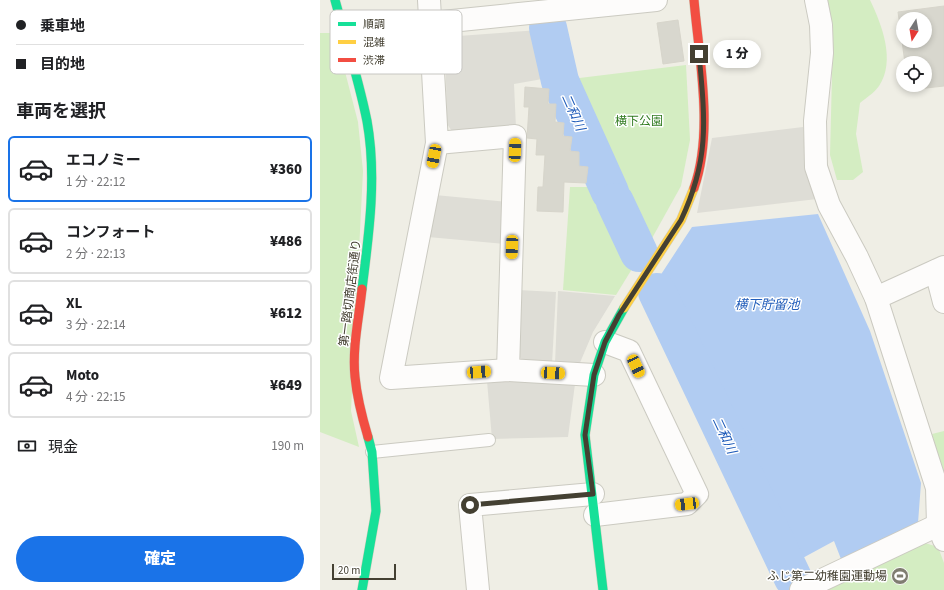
<!DOCTYPE html>
<html lang="ja">
<meta charset="utf-8">
<style>
body{margin:0;font-family:"Source Sans 3","Noto Sans JP",sans-serif;background:#f6f6f6;color:#202124;height:100vh;display:flex;flex-direction:column;font-size:15px;white-space:nowrap}
*{box-sizing:border-box;margin:0}
p{font-size:13px;color:#757577}
.icon{flex:none;width:22px;height:22px;fill:none;stroke:currentColor;stroke-width:2;stroke-linecap:round;stroke-linejoin:round}
.map{position:relative;flex:1;overflow:hidden}
.drawer{display:flex;flex-direction:column;background:#fff;width:320px}
.drawer>*{flex:none}
.banner{display:grid;align-content:center;height:88px;padding:0 16px;background:#fff}
.needle{width:26px;rotate:191deg}
.fabs{position:absolute;left:576px;top:12px;display:grid;gap:8px}
.fabs a{display:grid;place-items:center;width:36px;height:36px;border-radius:50%;background:#fff;box-shadow:0 2px 6px #0003;font-size:20px}
.scale{position:absolute;left:12px;bottom:10px;width:64px;box-sizing:border-box;padding-left:4px;border:2px solid #444032;border-top:0;font-size:11px;line-height:14px;white-space:nowrap;color:#444032;-webkit-text-stroke:3px #fff;paint-order:stroke}
.end{position:absolute;width:18px;height:18px;margin:-9px;border:5px solid #444032;background:#fff;box-shadow:0 0 0 2px #fff}
.from{border-radius:50%}
.bubble{position:absolute;height:28px;border-radius:14px;background:#fff;box-shadow:0 2px 6px #0003;font-size:13px;font-weight:800;line-height:28px;text-align:center}
.car{position:absolute;width:12px;height:24px;margin:-12px -6px;border-radius:5px;box-shadow:0 0 3px 1px #0007;background:linear-gradient(#f5c518 24%,#345 0 40%,#f5c518 0 76%,#345 0 86%,#f5c518 0)}
.banner b{display:flex;align-items:center;gap:14px;height:38px;font-size:15px}
.banner b+b{border-top:1px solid #e0e0e0}
.banner i{width:10px;height:10px;background:#202124}
ul{padding:0;list-style:none}
li{display:flex;align-items:center;gap:12px;height:66px;margin:0 8px 6px;padding:0 8px;border:2px solid #e0e0e0;border-radius:6px}
li div{flex:1}
li b{display:block;font-size:15px}
li em{font-style:normal;font-weight:800}
li.on{border-color:#1a73e8}
li>.icon{width:36px;height:36px;stroke-width:1.5}
h2{padding:0 16px;font-size:18px;line-height:48px}
.pay{display:flex;align-items:center;gap:10px;height:44px;padding:0 16px;font-size:15px}
.pay p{margin-inline-start:auto}
.primary-button{display:flex;gap:8px;margin-top:auto;padding:8px 16px}
.primary-button a{flex:1;height:46px;border-radius:24px;background:#1a73e8;color:#fff;font-size:16px;font-weight:800;line-height:46px;text-align:center}
main{display:flex;flex:1;min-height:0}
.map>svg:first-child{display:block}
</style>
<main>
<section class="drawer">
<div class="banner">
<b><i class="from"></i>乗車地</b>
<b><i></i>目的地</b>
</div>
<h2>車両を選択</h2>
<ul>
<li class="on"><svg class="icon" aria-label="car" viewBox="0 0 24 24"><path d="M5 17H2v-5l4-1 3-4h7l3 4 3 1v5h-3M9 17h6M6 11h13"/><circle cx="7" cy="17" r="2"/><circle cx="17" cy="17" r="2"/></svg><div><b>エコノミー</b><p>1 分 · 22:12</p></div><em>¥360</em></li>
<li><svg class="icon" aria-label="car" viewBox="0 0 24 24"><path d="M5 17H2v-5l4-1 3-4h7l3 4 3 1v5h-3M9 17h6M6 11h13"/><circle cx="7" cy="17" r="2"/><circle cx="17" cy="17" r="2"/></svg><div><b>コンフォート</b><p>2 分 · 22:13</p></div><em>¥486</em></li>
<li><svg class="icon" aria-label="car" viewBox="0 0 24 24"><path d="M5 17H2v-5l4-1 3-4h7l3 4 3 1v5h-3M9 17h6M6 11h13"/><circle cx="7" cy="17" r="2"/><circle cx="17" cy="17" r="2"/></svg><div><b>XL</b><p>3 分 · 22:14</p></div><em>¥612</em></li>
<li><svg class="icon" aria-label="car" viewBox="0 0 24 24"><path d="M5 17H2v-5l4-1 3-4h7l3 4 3 1v5h-3M9 17h6M6 11h13"/><circle cx="7" cy="17" r="2"/><circle cx="17" cy="17" r="2"/></svg><div><b>Moto</b><p>4 分 · 22:15</p></div><em>¥649</em></li>
</ul>
<div class="pay"><svg class="icon" aria-label="cash" viewBox="0 0 24 24"><path d="M3 7h18v10H3z"/><circle cx="12" cy="12" r="2"/></svg>現金<p>190 m</p></div>
<div class="primary-button"><a>確定</a></div>
</section>
<div class="map">
<svg width="624" height="590" viewBox="0 0 624 590">
<rect width="100%" height="100%" fill="#efeee5"/>
<g fill="#d4edc2">
<path d="M506 0H550C562 25 576 61 559 86 554 93 546 98 540 103L536 134 543 172 533 180H517L510 155 513 35Z"/>
<polygon points="0,33 15,33 38,122 43,171 31,411 39,447 0,432"/>
<polygon points="366,65 370,140 361,186 326,249 243,80"/>
<polygon points="250,187 280,187 315,264 296,295 243,290"/>
<polygon points="624,431 624,478 612,434"/>
<polygon points="605,543 618,547 624,563 624,590 508,590"/>
</g>
<g fill="#deddd6">
<polygon points="219,30 228,78 194,84 196,128 134,134 127,124 125,37"/>
<polygon points="483,127 485,153 497,199 377,213 392,138"/>
<polygon points="115,195 188,202 185,244 108,237"/>
<polygon points="198,290 236,292 232,364 205,363 198,355"/>
<polygon points="238,291 295,296 273,332 259,365 235,364"/>
<polygon points="191,379 255,384 248,437 172,439 167,381"/>
</g>
<polygon fill="#b1ccf2" points="498,214 550,331 601,483 598,523 521,559 514,541 479,560 340,276 372,227"/>
<g fill="none" stroke-linecap="round" stroke-linejoin="round">
<g stroke="#b1ccf2" stroke-width="38">
<polyline points="228,28 240,81 290,192"/>
<polyline points="295,202 319,253"/>
<polyline points="337,292 473,578"/>
</g>
</g>
<g fill="#d8d7ce" stroke="#d7d5cb" fill-rule="evenodd">
<path d="M624 6V86L588 90V85H605V63H585L578 12ZM583 19H605V41H583Z"/>
<polygon points="358,20 364,61 343,64 337,23"/>
<polygon points="205,87 229,89 228,104 236,104 235,122 244,123 243,136 252,137 250,151 259,152 259,166 268,167 266,183 244,182 243,212 217,211 218,187 223,187 225,155 216,155 217,139 207,138 209,107 204,107"/>
</g>
<g fill="none" stroke-linecap="round" stroke-linejoin="round">
<g stroke="#cbcac1" stroke-width="14">
<polyline id="lane" points="52,452 169,440"/>
</g>
<g stroke="#cbcac1" stroke-width="24">
<g id="street">
<polyline points="109,0 117,143 71,378 188,370 274,375"/>
<polyline points="496,0 501,25 502,53 495,121 496,167 509,205 537,257 556,298 617,488 618,525 624,540"/>
<polyline points="24,32 336,0"/>
<polyline points="117,143 195,136 188,370"/>
<polyline points="616,271 624,302"/>
<polyline points="556,298 624,267"/>
<polyline points="275,515 367,504 377,494 309,351 285,342"/>
<polyline points="158,590 150,505 273,494"/>
<polyline points="481,590 618,525"/>
</g>
</g>
<g stroke="#cecdbb" stroke-width="10">
<g id="fast">
<path d="M15 0C26 40 39 81 47 121 57 176 49 234 42 289"/>
<polyline points="42,590 56,511 52,452 48,437"/>
<polyline points="283,590 265,435 274,375 285,342 304,308"/>
</g>
</g>
<g stroke="#cecdbb" stroke-width="10">
<polyline id="slow" points="304,308 361,220 374,188"/>
</g>
<g stroke="#cecdbb" stroke-width="10">
<g id="jam">
<path d="M374 0C379 58 394 132 374 188"/>
<path d="M42 289C39 318 32 348 35 377 37 398 42 417 48 437"/>
</g>
</g>
<use href="#lane" stroke="#fdfcfb" stroke-width="12"/>
<use href="#street" stroke="#fdfcfb" stroke-width="22"/>
<use href="#fast" stroke="#16e098" stroke-width="9"/>
<use href="#slow" stroke="#ffcf43" stroke-width="9"/>
<use href="#jam" stroke="#f24e42" stroke-width="9"/>
</g>
<g fill="none" stroke-linecap="round" stroke-linejoin="round">
<path stroke="#444032" stroke-width="5" d="M150 505 273 494 265 435 274 375 285 342 299 315 361 220C390 159 385 119 379 54"/>
</g>
<defs>
<g id="stadium-disc" transform="scale(0.9)"><circle r="9.5" fill="#807d71" stroke="#fff"/><path d="M0-5a6.5 5 0 1 0 0 10a6.5 5 0 1 0 0-10ZM-3.5-1.8h7v3.6h-7Z" fill="#fff"/></g>
</defs>
<g fill-rule="evenodd">
<use href="#stadium-disc" x="580" y="576"/>
</g>
<g text-anchor="middle" stroke-width="3" stroke-linejoin="round" paint-order="stroke">
<g font-size="12" fill="#317b20" stroke="#fff">
<text x="319" y="125">横下公園</text>
</g>
<g font-size="12" fill="#444032" stroke="#fff">
<text transform="translate(30 293) rotate(-83)" y="4">第一踏切商店街通り</text>
</g>
<g font-size="12" fill="#444032" stroke="#fff" text-anchor="end">
<text x="567" y="580">ふじ第二幼稚園運動場</text>
</g>
<g font-size="13" font-style="italic" fill="#215dba" stroke="#fff">
<text transform="translate(254 112) rotate(66)" y="5">二和川</text>
<text x="447" y="309">横下貯留池</text>
<text transform="translate(405 435) rotate(65)" y="5">二和川</text>
</g>
</g>
<rect x="10" y="10" width="132" height="64" rx="6" fill="#fff" stroke="#c7c6c2" stroke-width="1"/>
<rect x="18" y="22" width="18" height="4" fill="#16e098"/>
<rect x="18" y="40" width="18" height="4" fill="#ffcf43"/>
<rect x="18" y="58" width="18" height="4" fill="#f24e42"/>
<g font-size="11" fill="#444032">
<text x="43" y="28">順調</text>
<text x="43" y="46">混雑</text>
<text x="43" y="64">渋滞</text>
</g>
</svg>
<div class="fabs">
<a><svg class="needle" viewBox="-14 -14 28 28"><path d="M0-13l5 13h-10z" fill="#e53935"/><path d="M0 13l5-13h-10z" fill="#757577"/></svg></a>
<a><svg class="icon" aria-label="locate" viewBox="0 0 24 24"><circle cx="12" cy="12" r="6"/><path d="M12 2v4M12 18v4M2 12h4M18 12h4"/></svg></a>
</div>
<div class="scale">20 m</div>
<i class="end from" style="left:150px;top:505px"></i>
<i class="end" style="left:379px;top:54px"></i>
<div class="bubble" style="left:393px;top:40px;width:48px">1 分</div>
<i class="car" style="left:195px;top:150px;rotate:2deg"></i>
<i class="car" style="left:114px;top:156px;rotate:191deg"></i>
<i class="car" style="left:192px;top:247px;rotate:182deg"></i>
<i class="car" style="left:316px;top:366px;rotate:155deg"></i>
<i class="car" style="left:159px;top:372px;rotate:86deg"></i>
<i class="car" style="left:233px;top:373px;rotate:93deg"></i>
<i class="car" style="left:367px;top:504px;rotate:263deg"></i>
</div>
</main>
